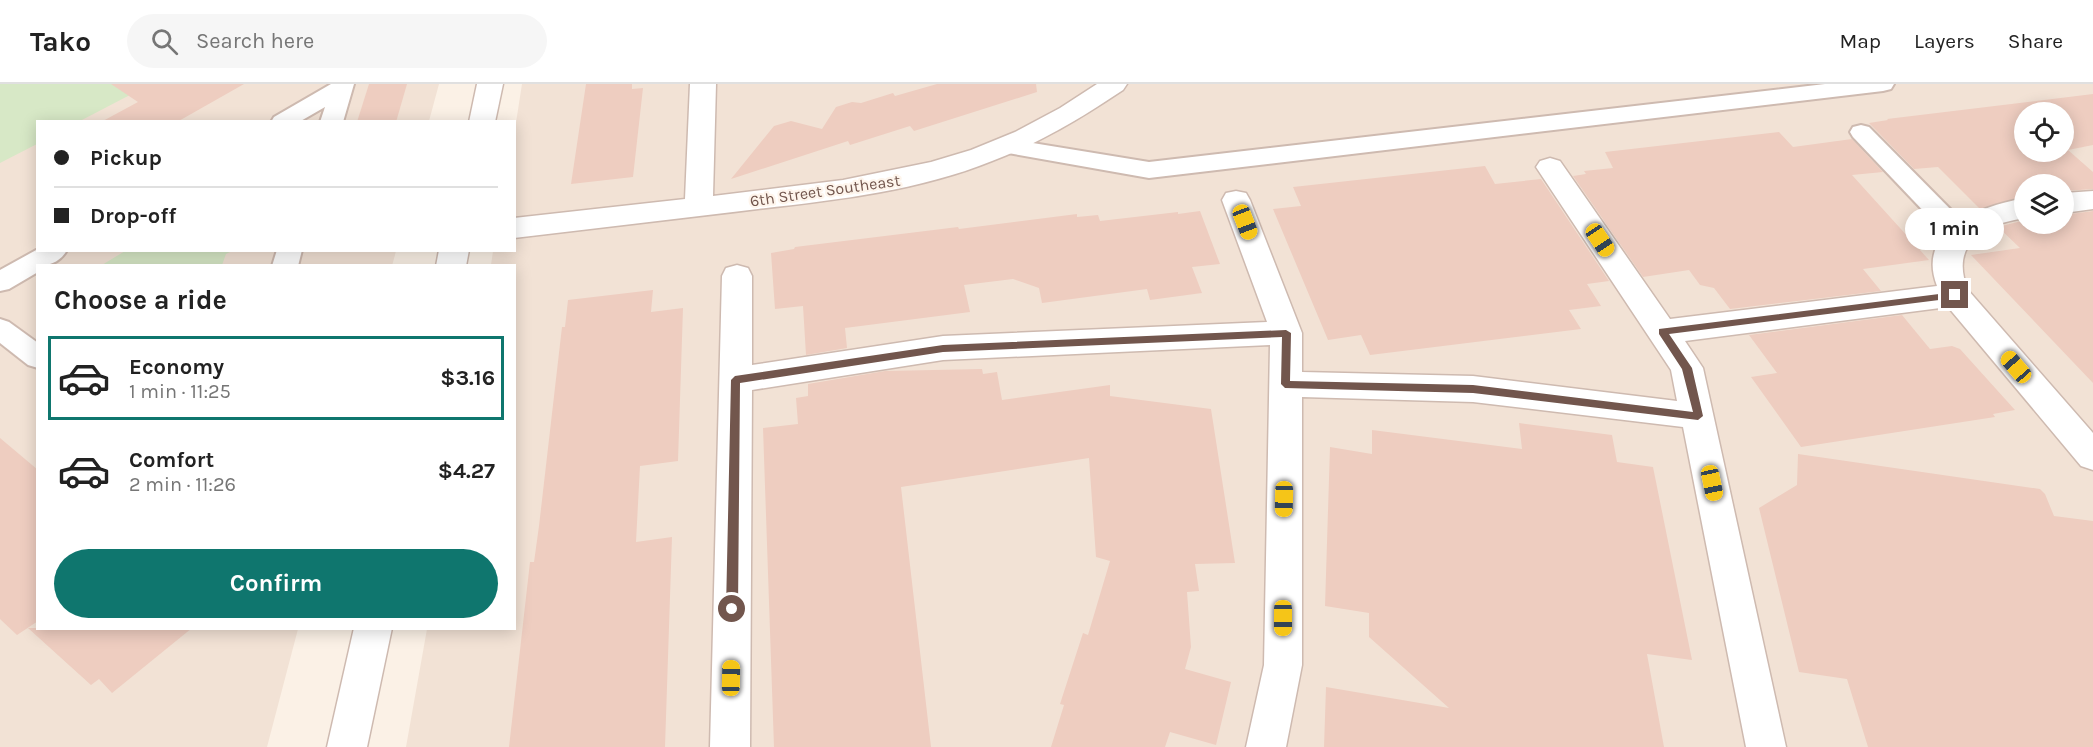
<!DOCTYPE html>
<meta charset="utf-8">
<style>
body{margin:0;font-family:Karla,sans-serif;background:#f6f6f6;color:#222;height:100vh;display:flex;flex-direction:column;font-size:22px;white-space:nowrap}
*{box-sizing:border-box;margin:0}
p{font-size:20px;color:#767676}
.icon{flex:none;width:33px;height:33px;fill:none;stroke:currentColor;stroke-width:2;stroke-linecap:round;stroke-linejoin:round}
.map{position:relative;flex:1;overflow:hidden}
.side{position:absolute;left:36px;top:180px;width:480px;height:366px;display:flex;flex-direction:column;background:#fff;border-radius:0px;box-shadow:0 3px 15px #0003}
.side>*{flex:none}
.top-card{position:absolute;left:36px;top:36px;width:480px;height:132px;border-radius:0px;box-shadow:0 3px 15px #0003;display:grid;align-content:center;height:132px;padding:0 18px;background:#fff}
.buttons{position:absolute;left:2014px;top:18px;display:grid;gap:12px}
.buttons a{display:grid;place-items:center;width:60px;height:60px;border-radius:50%;background:#fff;box-shadow:0 3px 15px #0003;font-size:30px}
.end{position:absolute;width:27px;height:27px;margin:-14px;border:8px solid #72564d;background:#fff;box-shadow:0 0 0 3px #fff}
.from{border-radius:50%}
.bubble{position:absolute;height:42px;border-radius:21px;background:#fff;box-shadow:0 3px 15px #0003;font-size:20px;font-weight:700;line-height:42px;text-align:center}
.car{position:absolute;width:18px;height:36px;margin:-18px -9px;border-radius:8px;box-shadow:0 0 4px 2px #0007;background:linear-gradient(#f5c518 24%,#345 0 40%,#f5c518 0 76%,#345 0 86%,#f5c518 0)}
.top-card b{display:flex;align-items:center;gap:21px;height:57px;font-size:22px}
.top-card b+b{border-top:2px solid #e0e0e0}
.top-card i{width:15px;height:15px;background:#222}
ul{padding:0;list-style:none}
li{display:flex;align-items:center;gap:18px;height:84px;margin:0 12px 9px;padding:0 6px;border:3px solid transparent;border-radius:0px}
li div{flex:1}
li b{display:block;font-size:22px}
li em{font-style:normal;font-weight:700}
li.active{border-color:#0f766e}
li>.icon{width:54px;height:54px;stroke-width:1.5}
h2{padding:0 18px;font-size:27px;line-height:72px}
.button{display:flex;gap:12px;margin-top:auto;padding:12px 18px}
.button a{flex:1;height:69px;border-radius:36px;background:#0f766e;color:#fff;font-size:24px;font-weight:700;line-height:69px;text-align:center}
header{display:flex;align-items:center;gap:36px;box-sizing:border-box;height:84px;padding:0 30px;background:#fff;border-bottom:2px solid #e0e0e0}
header strong{font-size:28px}
nav{display:flex;gap:33px;margin-inline-start:auto;font-size:21px}
.search{width:420px;height:54px;background:#f6f6f6;display:flex;align-items:center;gap:15px;box-sizing:border-box;padding:0 21px;border-radius:33px;color:#767676;font-size:22px}
.map>svg:first-child{display:block}
</style>
<header>
<strong>Tako</strong>
<div class="search"><svg class="icon" aria-label="search" viewBox="0 0 24 24"><circle cx="10" cy="10" r="6"/><path d="M15 15l6 6"/></svg>Search here</div>
<nav><a>Map</a><a>Layers</a><a>Share</a></nav>
</header>
<div class="map">
<svg width="2093" height="663" viewBox="0 0 2093 663">
<rect width="100%" height="100%" fill="#fbf1e6"/>
<g fill="#f2e2d5" fill-rule="evenodd">
<polygon points="0,0 439,0 429,37 38,38 38,166 396,167 392,182 38,182 38,544 298,545 267,663 0,663"/>
<path d="M522 0H2093V663H406L427 545 514 544V182L491 181 493 167 514 166 515 45ZM2025 28H2064V68H2025ZM2025 100H2064V140H2025Z"/>
</g>
<g fill="#d7e8c6">
<polygon points="0,0 151,0 80,37 38,38 37,60 0,79"/>
<polygon points="125,167 125,166 232,167 226,170 222,181 102,181"/>
</g>
<g fill="#eecdc0" fill-rule="evenodd">
<polygon points="111,0 244,0 177,38 101,38 138,18"/>
<polygon points="369,0 407,0 396,38 357,38"/>
<polygon points="586,0 632,0 632,5 643,4 633,93 571,100"/>
<polygon points="937,0 1036,0 1037,8 914,47 910,42 850,61 848,57 731,95 774,42 791,37 822,45 836,23 852,18 861,19 893,9 895,12"/>
<path d="M2093 10V61L2068 66 2093 88V105L2064 107V100H2025V112L1980 125 1938 83 1914 85 1869 39 1888 36 1887 35ZM2025 28H2064V68H2025Z"/>
<polygon points="1779,48 1793,63 1852,55 1883,88 1852,91 1929,176 1863,185 1881,207 1730,225 1714,204 1700,201 1689,186 1643,193 1573,92 1586,90 1584,87 1613,84 1605,68"/>
<polygon points="1485,82 1495,100 1541,95 1609,197 1587,200 1601,222 1569,226 1581,245 1370,271 1361,251 1328,256 1273,125 1301,122 1293,103"/>
<polygon points="1200,127 1220,180 1192,183 1202,209 1150,216 1147,205 1042,219 1039,204 1013,195 964,201 970,228 845,244 847,264 806,271 803,222 775,225 771,169 794,165 795,163 958,143 959,145 1077,130 1077,133 1098,131 1100,137 1178,128 1178,130"/>
<polygon points="2093,127 2093,299 1971,171 2020,164 1998,143 2025,136 2025,140 2064,140 2064,131"/>
<polygon points="653,206 651,228 683,224 678,377 640,382 636,458 672,453 665,663 509,663 530,478 534,478 539,442 562,243 565,243 568,216"/>
<polygon points="1902,231 1930,265 1952,262 1960,265 2015,326 1993,330 1995,333 1801,363 1751,293 1777,289 1749,251"/>
<polygon points="982,285 983,290 997,288 1002,316 1110,301 1110,312 1211,325 1235,479 1195,480 1199,507 1187,508 1191,563 1185,585 1231,598 1216,661 1170,648 1165,663 1051,663 1064,621 1060,620 1083,549 1088,551 1110,477 1096,473 1089,374 901,403 931,663 774,663 763,344 798,340 796,314 808,312 808,300 885,287"/>
<polygon points="1519,339 1612,351 1617,378 1653,383 1692,576 1647,570 1664,663 1324,663 1326,603 1449,624 1369,553 1369,529 1325,522 1330,363 1372,370 1372,346 1522,365"/>
<polygon points="0,354 38,386 38,537 17,551 0,535"/>
<polygon points="1798,370 2040,405 2045,410 2054,432 2093,437 2093,663 1868,663 1847,595 1799,588 1759,424 1797,401"/>
<polygon points="28,544 192,544 112,609 99,595 91,601"/>
</g>
<g fill="none" stroke-linecap="round" stroke-linejoin="round">
<g stroke="#cebab0" stroke-width="4">
<g id="service">
<polygon points="331,0 354,0 343,38 320,38 325,23 299,38 271,38 274,33"/>
<polygon points="1825,0 1894,0 1891,5 1883,7 1149,94 1008,69 1000,67 996,62 1000,57 1008,55 1149,78"/>
<polygon points="1861,41 1869,43 1970,145 1973,151 1970,157 1961,160 1952,157 1853,53 1850,48 1853,43"/>
<path d="M38 165V166H67C61 177 50 182 38 182V188L9 205 0 207V186Z"/>
<polygon points="277,166 302,166 298,182 272,182"/>
<polygon points="0,235 9,238 38,259 38,284 28,281 0,259"/>
</g>
</g>
<g stroke="#cebab0" stroke-width="3">
<g id="minor">
<path d="M690 0H716L713 112 843 96 931 78 971 66 1015 48 1060 24 1097 0H1127L1123 6C1081 34 1040 59 992 77 918 107 836 116 758 125 677 135 596 144 514 154V134L685 115Z"/>
<path d="M1550 74 1560 77 1670 235 1937 202C1915 145 1981 122 2025 114V134C1984 140 1949 160 1968 206L2093 349V386L2081 382 1948 223 1685 257 1703 284 1786 663H1746L1683 343 1473 318 1302 313V581L1286 663H1246L1264 581 1270 261 943 276 752 306 750 663H710L722 192 726 184 737 181 748 184 752 192V281L943 252 1267 238 1222 116 1226 109 1236 107 1246 109 1250 116 1302 249V288L1473 292 1677 317 1671 286 1536 83 1540 77Z"/>
<polygon points="2093,107 2093,125 2064,129 2064,109"/>
</g>
</g>
<g stroke="#cebab0" stroke-width="3">
<g id="tertiary">
<polygon points="477,0 503,0 495,38 469,38"/>
<polygon points="439,166 469,166 466,182 436,182"/>
<polygon points="354,544 392,544 367,663 327,663"/>
</g>
</g>
<use href="#service" fill="#fff" fill-rule="evenodd"/>
<use href="#minor" fill="#fff" fill-rule="evenodd"/>
<use href="#tertiary" fill="#fff" fill-rule="evenodd"/>
</g>
<polygon fill="#72564d" points="1955,208 1959,211 1955,214 1669,250 1692,284 1703,332 1698,336 1473,309 1285,304 1281,300 1282,253 943,268 740,299 738,525 732,530 726,525 731,296 735,292 943,261 1286,246 1291,249 1290,297 1473,301 1693,328 1682,285 1659,250 1659,245"/>
<g text-anchor="middle" stroke-width="4.5" stroke-linejoin="round" paint-order="stroke">
<g font-size="16" fill="#72564d" stroke="#fef5ec">
<text transform="translate(825 106) rotate(-8)" y="6">6th Street Southeast</text>
</g>
</g>
</svg>
<div class="buttons">
<a><svg class="icon" aria-label="locate" viewBox="0 0 24 24"><circle cx="12" cy="12" r="6"/><path d="M12 2v4M12 18v4M2 12h4M18 12h4"/></svg></a>
<a><svg class="icon" aria-label="layers" viewBox="0 0 24 24"><path d="M12 4l9 5-9 5-9-5zM3 14l9 5 9-5"/></svg></a>
</div>
<i class="end from" style="left:732px;top:525px"></i>
<i class="end" style="left:1955px;top:211px"></i>
<div class="bubble" style="left:1905px;top:124px;width:99px">1 min</div>
<i class="car" style="left:1245px;top:138px;rotate:159deg"></i>
<i class="car" style="left:1600px;top:156px;rotate:146deg"></i>
<i class="car" style="left:2016px;top:283px;rotate:319deg"></i>
<i class="car" style="left:1712px;top:399px;rotate:168deg"></i>
<i class="car" style="left:1284px;top:415px;rotate:181deg"></i>
<i class="car" style="left:1283px;top:534px;rotate:180deg"></i>
<i class="car" style="left:731px;top:594px;rotate:1deg"></i>
<div class="top-card">
<b><i class="from"></i>Pickup</b>
<b><i></i>Drop-off</b>
</div>
<section class="side">
<h2>Choose a ride</h2>
<ul>
<li class="active"><svg class="icon" aria-label="car" viewBox="0 0 24 24"><path d="M5 17H2v-5l4-1 3-4h7l3 4 3 1v5h-3M9 17h6M6 11h13"/><circle cx="7" cy="17" r="2"/><circle cx="17" cy="17" r="2"/></svg><div><b>Economy</b><p>1 min · 11:25</p></div><em>$3.16</em></li>
<li><svg class="icon" aria-label="car" viewBox="0 0 24 24"><path d="M5 17H2v-5l4-1 3-4h7l3 4 3 1v5h-3M9 17h6M6 11h13"/><circle cx="7" cy="17" r="2"/><circle cx="17" cy="17" r="2"/></svg><div><b>Comfort</b><p>2 min · 11:26</p></div><em>$4.27</em></li>
</ul>
<div class="button"><a>Confirm</a></div>
</section>
</div>
